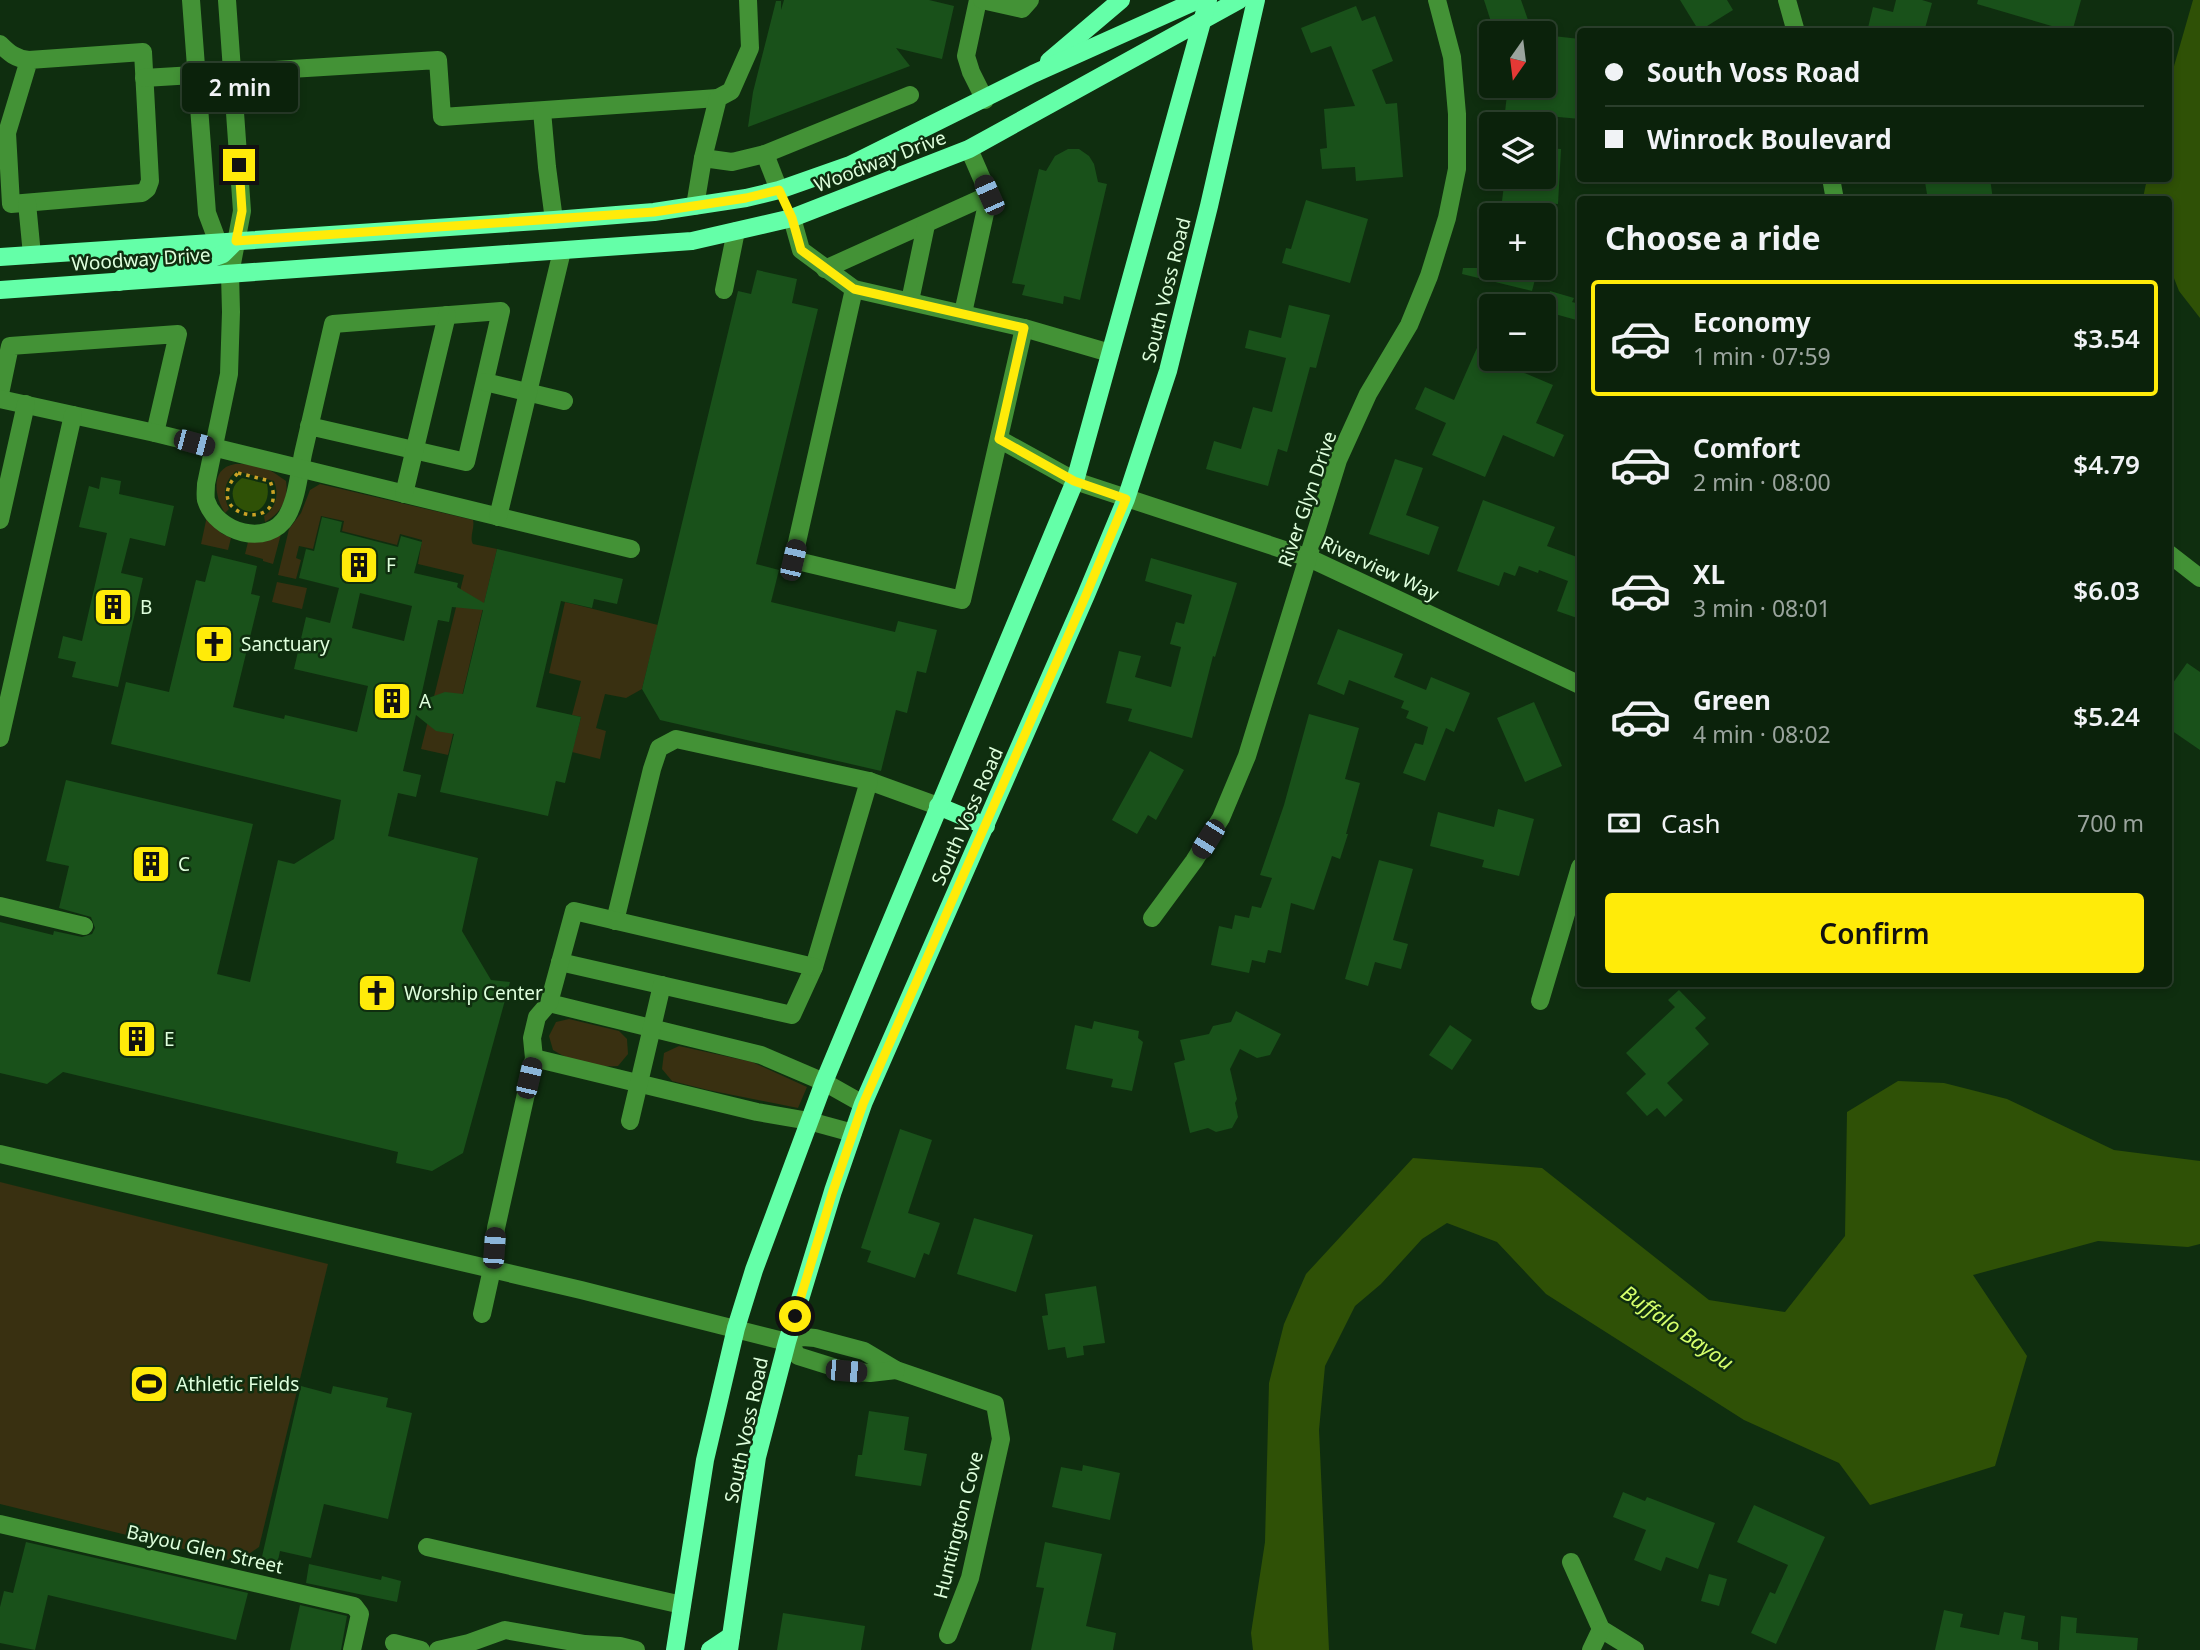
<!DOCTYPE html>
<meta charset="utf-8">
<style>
body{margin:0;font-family:"Noto Sans",sans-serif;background:#142a14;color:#f1f3f6;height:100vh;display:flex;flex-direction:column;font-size:26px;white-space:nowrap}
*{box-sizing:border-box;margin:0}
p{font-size:23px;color:#9aa49d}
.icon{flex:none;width:38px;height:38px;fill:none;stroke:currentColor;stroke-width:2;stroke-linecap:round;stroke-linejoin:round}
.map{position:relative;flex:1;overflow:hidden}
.details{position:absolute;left:1577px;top:196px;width:595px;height:791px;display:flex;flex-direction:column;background:#0b220b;border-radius:7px;box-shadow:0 4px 10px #0003,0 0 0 2px #2b3f2c}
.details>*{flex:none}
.top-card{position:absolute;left:1577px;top:28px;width:595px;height:154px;border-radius:7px;box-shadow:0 4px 10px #0003,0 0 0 2px #2b3f2c;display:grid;align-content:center;height:154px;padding:0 28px;background:#0b220b}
.needle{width:46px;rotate:194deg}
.buttons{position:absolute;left:1479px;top:21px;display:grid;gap:14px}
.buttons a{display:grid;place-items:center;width:77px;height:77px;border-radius:7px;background:#0b220b;box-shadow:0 4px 10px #0003,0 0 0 2px #2b3f2c;font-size:35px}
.end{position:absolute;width:32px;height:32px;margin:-16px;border:9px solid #ffeb09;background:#111;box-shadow:0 0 0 4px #111}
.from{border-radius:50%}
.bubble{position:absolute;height:49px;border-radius:7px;background:#0b220b;box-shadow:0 4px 10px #0003,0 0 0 2px #2b3f2c;font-size:23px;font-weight:600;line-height:49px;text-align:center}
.car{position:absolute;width:21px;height:42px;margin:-21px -10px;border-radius:9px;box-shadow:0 0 5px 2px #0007;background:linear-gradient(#222 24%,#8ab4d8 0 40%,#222 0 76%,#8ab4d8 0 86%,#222 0)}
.top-card b{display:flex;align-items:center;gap:24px;height:66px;font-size:26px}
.top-card b+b{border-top:2px solid #2b3f2c}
.top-card i{width:18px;height:18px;background:#f1f3f6}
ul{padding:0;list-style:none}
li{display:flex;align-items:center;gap:21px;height:116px;margin:0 14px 10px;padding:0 14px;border:4px solid transparent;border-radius:7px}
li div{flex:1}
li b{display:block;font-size:26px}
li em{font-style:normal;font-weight:600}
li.selected{border-color:#ffeb09}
li>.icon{width:63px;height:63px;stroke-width:1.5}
h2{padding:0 28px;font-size:32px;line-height:84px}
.pay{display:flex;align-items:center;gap:18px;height:77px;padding:0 28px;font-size:26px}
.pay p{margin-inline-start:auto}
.primary-button{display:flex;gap:14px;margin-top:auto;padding:14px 28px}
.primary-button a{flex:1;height:80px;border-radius:7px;background:#ffeb09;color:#111;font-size:28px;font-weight:600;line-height:80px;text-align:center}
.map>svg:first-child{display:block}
</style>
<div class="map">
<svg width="2200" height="1650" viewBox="0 0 2200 1650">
<rect width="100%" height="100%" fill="#0f2e0f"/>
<g fill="#393011">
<path d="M235 464C259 464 267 467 286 481 289 499 281 513 265 522L264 516C277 507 279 494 274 481L236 471C224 482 222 494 229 509L225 513C214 496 210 468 235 464Z"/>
<path d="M320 484 473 520C475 528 469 537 473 544L497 549 448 755 421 749 464 575 418 564 422 540 400 534 397 545 342 531 344 521 321 516 313 549 299 546 296 558 301 560 296 579 278 575 289 529 301 513 310 490Z"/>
<polygon points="207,516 221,533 231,538 228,550 201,544"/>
<polygon points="281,534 273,564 263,561 263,559 245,554 248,542 274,538"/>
<polygon points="277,582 307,588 302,609 272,602"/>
<polygon points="565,602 658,625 642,689 626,698 605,694 596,728 606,731 600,759 572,752 581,717 572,715 581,681 549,673"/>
<path d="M569 1019 619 1031 627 1039 628 1054 618 1066C597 1068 570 1061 553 1050L549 1036 556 1022Z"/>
<polygon points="679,1046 752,1062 807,1087 798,1108 708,1090 672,1081 662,1069 664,1053"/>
<polygon points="0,1182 328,1264 259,1547 237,1562 0,1504"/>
</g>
<g fill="#2f5106">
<polygon points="2193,0 2200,0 2200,318 2179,291 2168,263 2168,200 2143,198 2147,179 2168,178 2168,87"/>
<path d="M242 478 267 484C272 506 254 521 236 505 230 494 232 485 242 478Z"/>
<polygon points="1898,1081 1944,1083 2007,1099 2114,1150 2200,1161 2200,1244 2188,1247 2098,1241 1973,1275 2027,1356 1995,1466 1870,1505 1839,1463 1744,1420 1546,1294 1497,1242 1447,1223 1422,1239 1381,1284 1355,1306 1325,1366 1319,1430 1329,1650 1253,1650 1251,1633 1265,1542 1269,1383 1284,1324 1306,1274 1413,1158 1542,1168 1709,1300 1785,1312 1845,1236 1847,1112"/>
</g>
<g fill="#19511a" fill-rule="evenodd">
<polygon points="784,0 929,0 954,6 942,59 896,48 910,66 748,127 753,92 776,1 781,1 781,10"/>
<polygon points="1484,0 1521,0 1528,20 1494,31"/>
<polygon points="1680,0 1727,0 1733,10 1699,31"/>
<polygon points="1896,0 1922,0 1932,3 1924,32 1867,32 1873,7 1893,12"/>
<polygon points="1978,0 2081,0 2072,32 1977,4"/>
<polygon points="1356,6 1362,21 1375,16 1393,61 1372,70 1386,104 1397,103 1403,177 1356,181 1355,167 1322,169 1320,149 1327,148 1324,109 1355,106 1331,46 1311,53 1301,28"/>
<polygon points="1544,35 1580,39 1580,119 1505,112 1508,86 1544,86"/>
<polygon points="1544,148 1561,149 1558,204 1502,201 1505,177 1544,177"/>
<polygon points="1068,149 1079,149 1089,156 1094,164 1098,182 1107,184 1080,300 1064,296 1063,304 1022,295 1025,285 1012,283 1039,169 1046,171 1055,156"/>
<polygon points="1947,178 1990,178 1993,200 1928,200 1925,182"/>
<polygon points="1306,200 1368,219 1350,283 1282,263 1286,248 1291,249"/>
<polygon points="1463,268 1538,268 1532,291 1462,274"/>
<polygon points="757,270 797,279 792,303 818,309 756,564 779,570 771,602 895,632 898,621 937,630 926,673 917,671 907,713 896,710 881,771 660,720 642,689 738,291 751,294"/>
<polygon points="1550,291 1574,298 1572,302 1580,304 1580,321 1544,311"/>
<polygon points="1289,305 1330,315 1316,368 1310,367 1287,452 1278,449 1268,486 1206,469 1214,441 1241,449 1253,407 1272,412 1286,358 1245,348 1249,330 1281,338"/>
<polygon points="1491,316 1491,359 1514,359 1510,367 1553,385 1536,423 1564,435 1554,457 1503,435 1485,477 1432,455 1446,423 1415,409 1425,387 1454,400"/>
<polygon points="1395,459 1423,468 1406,515 1439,527 1429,555 1369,534"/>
<polygon points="101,477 121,481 119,494 174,506 165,546 130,538 121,573 143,578 118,687 72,677 76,662 58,658 63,636 82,641 107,533 79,527 89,486 99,489"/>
<polygon points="1483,500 1555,527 1547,546 1577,557 1578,553 1580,554 1580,619 1557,611 1568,581 1539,570 1538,573 1519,566 1515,576 1504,572 1499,586 1457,571"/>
<path d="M322 517 342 522 340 532 398 547 401 536 422 542 414 573 458 583 457 587 484 603 497 549 623 579 617 604 594 599 592 608 561 601 536 707 581 717 565 783 556 781 548 816 440 792 454 734 436 731 416 715 403 771 421 775 416 797 398 793 388 836 478 858 462 931 491 980 510 982 463 1153 432 1171 396 1163 398 1152 63 1072 47 1084 0 1073V922L53 935 54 931 82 937 92 934 95 928 91 917 59 908 69 866 46 861 66 780 253 824 217 974 250 982 278 860 294 864 334 839 341 800 111 744 126 682 169 692 196 580 205 582 212 555 257 566 251 594 260 596 233 707 284 719 285 715 357 732 368 686 294 669 306 617 330 623 339 588 299 578 306 549 314 551ZM360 593 412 606 404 641 352 628ZM452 607 483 610 463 694 445 692 420 701 438 620 449 622Z"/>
<polygon points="1151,558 1237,583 1215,657 1213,656 1192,738 1128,721 1132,709 1106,703 1119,651 1141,656 1135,677 1171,687 1181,647 1170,644 1176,622 1184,624 1192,595 1145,581"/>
<polygon points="1338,629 1403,654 1394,677 1426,690 1431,677 1470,693 1454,732 1446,728 1425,781 1403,773 1415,743 1423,745 1428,727 1406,718 1409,711 1401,708 1404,701 1349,680 1344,695 1317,684"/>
<polygon points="2187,663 2200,672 2200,750 2168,728 2168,690"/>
<polygon points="1534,702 1562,766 1525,782 1497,718"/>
<polygon points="1309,714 1359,728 1345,779 1360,783 1346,834 1348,834 1340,859 1332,856 1314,910 1291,903 1281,953 1268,950 1265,963 1252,960 1249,973 1211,965 1219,926 1232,929 1235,915 1249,918 1252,906 1261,908 1272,878 1260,875 1284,805"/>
<polygon points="1150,751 1184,770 1156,820 1148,815 1137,834 1112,820"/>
<polygon points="1498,809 1534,819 1519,876 1482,867 1484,860 1430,846 1438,812 1494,827"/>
<polygon points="1379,860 1413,869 1393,940 1408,944 1401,969 1375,962 1368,986 1345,979"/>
<polygon points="1679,990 1706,1018 1695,1028 1709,1044 1667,1083 1683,1100 1665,1117 1657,1108 1647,1116 1626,1093 1646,1074 1626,1053 1675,1007 1668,1000"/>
<polygon points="1236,1011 1281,1034 1270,1055 1257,1058 1240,1049 1230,1069 1237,1099 1235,1103 1238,1117 1232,1128 1216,1132 1208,1128 1190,1133 1174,1063 1185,1060 1180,1040 1209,1034 1213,1026 1231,1022"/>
<polygon points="1094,1021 1139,1031 1138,1038 1143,1042 1132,1091 1111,1087 1113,1079 1066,1069 1075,1025 1092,1029"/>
<polygon points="1450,1025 1472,1040 1452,1070 1429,1055"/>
<polygon points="900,1129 932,1140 908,1213 940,1223 929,1255 924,1253 915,1278 867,1262 871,1251 861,1248"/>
<polygon points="974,1218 1033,1235 1016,1292 957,1274"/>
<polygon points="1096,1286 1105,1343 1083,1346 1084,1355 1067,1358 1065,1347 1048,1350 1042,1316 1048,1315 1045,1294"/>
<polygon points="301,1386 331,1394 333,1386 388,1398 386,1407 412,1413 388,1519 324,1504 311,1558 280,1551 277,1565 261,1561"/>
<polygon points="869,1411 909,1417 904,1450 927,1454 921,1486 855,1476 858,1455 862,1455"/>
<polygon points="1083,1465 1120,1473 1110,1520 1052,1507 1061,1467 1082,1471"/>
<polygon points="1623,1492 1645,1501 1647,1497 1715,1523 1698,1569 1666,1557 1661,1571 1634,1560 1646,1530 1613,1517"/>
<polygon points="1754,1505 1825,1537 1776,1644 1751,1633 1770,1592 1775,1594 1788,1565 1737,1542"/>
<polygon points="26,1542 248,1593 236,1640 48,1595 35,1650 0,1643 0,1607 4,1591 13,1593"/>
<polygon points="1045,1542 1102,1554 1086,1626 1116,1633 1113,1650 1031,1650 1044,1588 1036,1587"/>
<polygon points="309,1564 381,1580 382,1576 401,1581 397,1602 306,1583"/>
<polygon points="1709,1574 1727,1579 1719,1606 1701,1601"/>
<polygon points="300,1605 347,1616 341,1650 290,1650"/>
<polygon points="1944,1610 1963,1614 1960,1627 1999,1635 2004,1612 2025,1616 2021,1639 2038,1642 2038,1650 1935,1650"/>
<polygon points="783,1613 865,1626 861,1650 777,1650"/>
<polygon points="2061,1616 2077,1618 2076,1633 2138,1638 2137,1650 2059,1650"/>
</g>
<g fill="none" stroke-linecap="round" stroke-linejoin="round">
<path stroke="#cba225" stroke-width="3.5" stroke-dasharray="3.5 5" stroke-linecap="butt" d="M238 473 270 481C292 535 196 518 238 473Z"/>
<g stroke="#439236" stroke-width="18">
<polyline points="191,0 207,213 223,256"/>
<path d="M227 0 242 211 230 274 231 312 229 374 206 484C206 489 205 495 206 500 216 533 268 548 287 516 297 498 299 474 303 454 313 411 323 367 333 324L501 311 466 462 309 426"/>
<polyline points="978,0 966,56 971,72 985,100"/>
<polyline points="982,0 1022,9 1030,0"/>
<polyline points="1787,0 1796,32"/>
<path d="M0 44C9 53 16 59 29 60L143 52 150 181 147 189 142 193 11 204 7 133 29 60"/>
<polyline points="144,78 438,60 442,117 718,98"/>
<polyline points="542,111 547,167 554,220"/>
<polyline points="765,154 779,190"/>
<polyline points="703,158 732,162 765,154 910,95"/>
<polyline points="1831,178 1835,200"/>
<polyline points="27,203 32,255"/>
<polyline points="695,206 703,158 718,98 731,91 750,48 748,0"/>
<polyline points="792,218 801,250 854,289 1024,328 1110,353"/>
<polyline points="825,269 989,195"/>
<polyline points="854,289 793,560 962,600 1024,328"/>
<polyline points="724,290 736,231"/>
<polyline points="910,301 926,225"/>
<polyline points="963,313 989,195 969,149"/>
<polyline points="485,382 564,401"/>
<polyline points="0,394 10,346 178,334 155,433"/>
<polyline points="0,399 155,433 631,549"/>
<polyline points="999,439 1075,481 1309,558 1580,685"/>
<polyline points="404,494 447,315"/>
<polyline points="498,517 562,251"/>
<polyline points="0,520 26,404"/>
<polyline points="2168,553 2200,578"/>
<polyline points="0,738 73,415"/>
<polyline points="0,906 84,926"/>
<polyline points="1152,918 1194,861 1221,818 1247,756 1338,460 1368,394 1409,325 1429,276 1447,218 1457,169 1457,114 1452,57 1437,0"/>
<polyline points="615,921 652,769 659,748 676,739 869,781 938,806"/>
<polyline points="560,962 792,1015 814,967 869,781"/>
<polyline points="1540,1001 1580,867"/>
<polyline points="549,1003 761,1055 824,1082 863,1104"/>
<polyline points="534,1058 757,1112 809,1121 853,1133"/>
<polyline points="630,1121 662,985"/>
<polyline points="0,1154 581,1290 787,1342 803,1337 815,1338 864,1351 896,1370 995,1404 1001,1439 970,1578 948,1635"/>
<polyline points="482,1314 492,1269 496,1228 534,1058 532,1038 537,1017 549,1003 574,911 814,967"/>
<polyline points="787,1342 798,1356 846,1371 870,1373 896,1370"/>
<polyline points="0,1524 354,1606 360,1614 352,1650"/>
<polyline points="427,1547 682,1605"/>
<polyline points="1571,1562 1601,1629 1635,1650"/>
<polyline points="394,1643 421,1650"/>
<polyline points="438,1650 469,1643 505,1630 585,1644 620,1646 636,1650"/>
<polyline points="1591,1650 1601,1629"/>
</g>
<g stroke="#64ffa8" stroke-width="18">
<polyline points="1049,61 1121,0"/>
<polyline points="0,257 554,220 654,212 746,198 779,190 850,165 1033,74 1198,0"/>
<polyline points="119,282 133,267 202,262 223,254 236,241"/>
<polyline points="0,290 692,241 792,218 969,149 1239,0"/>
<polyline points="938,806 986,826"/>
<polyline points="675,1650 705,1460 736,1328 754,1270 824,1082 1075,481 1208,0"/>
<polyline points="710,1650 731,1636"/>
<polyline points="729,1650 757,1457 787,1342 833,1191 863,1104 1086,595 1126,499 1168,371 1209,206 1256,0"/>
</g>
</g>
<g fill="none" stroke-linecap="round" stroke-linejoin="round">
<polyline stroke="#ffeb09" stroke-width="9" points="239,165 242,211 236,241 654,212 746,198 779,190 792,218 801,250 854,289 1024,328 999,439 1074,481 1126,499 1086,595 863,1104 833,1191 795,1316"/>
</g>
<defs>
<g id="building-square" transform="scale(2.0125)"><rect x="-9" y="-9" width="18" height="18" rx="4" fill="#ffeb09" stroke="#0f2e0f"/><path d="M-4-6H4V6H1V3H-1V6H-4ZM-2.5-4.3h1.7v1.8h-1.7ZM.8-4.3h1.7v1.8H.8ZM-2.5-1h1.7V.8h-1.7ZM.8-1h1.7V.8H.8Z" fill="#111"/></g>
<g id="church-square" transform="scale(2.0125)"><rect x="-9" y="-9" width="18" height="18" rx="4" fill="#ffeb09" stroke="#0f2e0f"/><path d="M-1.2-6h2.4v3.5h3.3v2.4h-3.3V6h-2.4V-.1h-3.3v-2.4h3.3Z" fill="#111"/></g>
<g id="stadium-square" transform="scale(2.0125)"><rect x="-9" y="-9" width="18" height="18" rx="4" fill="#ffeb09" stroke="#0f2e0f"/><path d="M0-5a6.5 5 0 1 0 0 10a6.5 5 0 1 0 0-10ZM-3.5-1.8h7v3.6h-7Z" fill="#111"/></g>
</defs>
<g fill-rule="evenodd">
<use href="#building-square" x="359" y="565"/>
<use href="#building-square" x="113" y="607"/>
<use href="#church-square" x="214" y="644"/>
<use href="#building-square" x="392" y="701"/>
<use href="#building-square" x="151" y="864"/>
<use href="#church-square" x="377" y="993"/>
<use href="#building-square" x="137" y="1039"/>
<use href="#stadium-square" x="149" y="1384"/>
</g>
<g text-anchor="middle" stroke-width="5" stroke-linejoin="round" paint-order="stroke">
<g font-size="19" fill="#dfffdd" stroke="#0f2e0f">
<text transform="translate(880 161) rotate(-21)" y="7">Woodway Drive</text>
<text transform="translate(141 259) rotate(-4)" y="7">Woodway Drive</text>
<text transform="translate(1166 290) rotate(-76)" y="7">South Voss Road</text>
<text transform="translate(1307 499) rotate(-71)" y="7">River Glyn Drive</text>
<text transform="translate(1380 568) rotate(25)" y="7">Riverview Way</text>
<text transform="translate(967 816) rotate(-66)" y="7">South Voss Road</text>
<text transform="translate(746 1430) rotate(-78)" y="7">South Voss Road</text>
<text transform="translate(958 1525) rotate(-76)" y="7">Huntington Cove</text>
<text transform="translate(205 1549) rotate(13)" y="7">Bayou Glen Street</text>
</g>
<g font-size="19" fill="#dfffdd" stroke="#0f2e0f" text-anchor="start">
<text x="386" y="572">F</text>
<text x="140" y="614">B</text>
<text x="241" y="651">Sanctuary</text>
<text x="419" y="708">A</text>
<text x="178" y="871">C</text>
<text x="404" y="1000">Worship Center</text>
<text x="164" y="1046">E</text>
<text x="176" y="1391">Athletic Fields</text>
</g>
<g font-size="21" font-style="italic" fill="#d5ff6b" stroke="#0f2e0f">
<text transform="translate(1677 1328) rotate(35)" y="7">Buffalo Bayou</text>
</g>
</g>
</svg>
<div class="buttons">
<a><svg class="needle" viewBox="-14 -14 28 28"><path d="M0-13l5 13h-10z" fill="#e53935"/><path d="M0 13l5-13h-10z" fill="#9aa49d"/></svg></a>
<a><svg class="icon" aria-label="layers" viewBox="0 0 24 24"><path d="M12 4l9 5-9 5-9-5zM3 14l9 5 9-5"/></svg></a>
<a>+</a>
<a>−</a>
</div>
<i class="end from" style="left:795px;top:1316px"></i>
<i class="end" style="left:239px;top:165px"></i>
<div class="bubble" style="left:182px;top:63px;width:116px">2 min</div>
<i class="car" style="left:989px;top:195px;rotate:336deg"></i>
<i class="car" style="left:194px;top:443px;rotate:105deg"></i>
<i class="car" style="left:793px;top:560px;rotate:13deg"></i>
<i class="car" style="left:1208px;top:839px;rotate:212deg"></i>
<i class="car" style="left:529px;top:1078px;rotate:13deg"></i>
<i class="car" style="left:494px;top:1248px;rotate:4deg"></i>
<i class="car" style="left:846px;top:1371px;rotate:95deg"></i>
<div class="top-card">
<b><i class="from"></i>South Voss Road</b>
<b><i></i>Winrock Boulevard</b>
</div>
<section class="details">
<h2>Choose a ride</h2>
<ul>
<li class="selected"><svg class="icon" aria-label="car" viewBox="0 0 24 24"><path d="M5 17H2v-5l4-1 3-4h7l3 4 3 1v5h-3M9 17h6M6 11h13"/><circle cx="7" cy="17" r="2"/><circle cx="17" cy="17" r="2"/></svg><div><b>Economy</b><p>1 min · 07:59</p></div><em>$3.54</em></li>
<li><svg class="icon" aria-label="car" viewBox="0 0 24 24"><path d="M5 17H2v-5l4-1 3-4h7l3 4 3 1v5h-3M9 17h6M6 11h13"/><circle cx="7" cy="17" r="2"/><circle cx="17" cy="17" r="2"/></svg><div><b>Comfort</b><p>2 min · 08:00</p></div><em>$4.79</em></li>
<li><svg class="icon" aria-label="car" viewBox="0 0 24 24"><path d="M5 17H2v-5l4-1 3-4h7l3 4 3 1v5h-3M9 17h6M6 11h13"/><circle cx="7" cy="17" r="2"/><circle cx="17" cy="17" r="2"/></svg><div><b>XL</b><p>3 min · 08:01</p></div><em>$6.03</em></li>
<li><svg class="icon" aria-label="car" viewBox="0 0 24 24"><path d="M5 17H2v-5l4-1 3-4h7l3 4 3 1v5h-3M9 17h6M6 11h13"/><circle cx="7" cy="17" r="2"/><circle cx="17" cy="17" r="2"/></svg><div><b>Green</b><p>4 min · 08:02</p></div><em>$5.24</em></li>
</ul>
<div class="pay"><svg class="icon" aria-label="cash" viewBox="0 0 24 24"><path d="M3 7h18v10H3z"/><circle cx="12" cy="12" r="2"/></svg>Cash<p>700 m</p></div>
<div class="primary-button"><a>Confirm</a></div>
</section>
</div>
